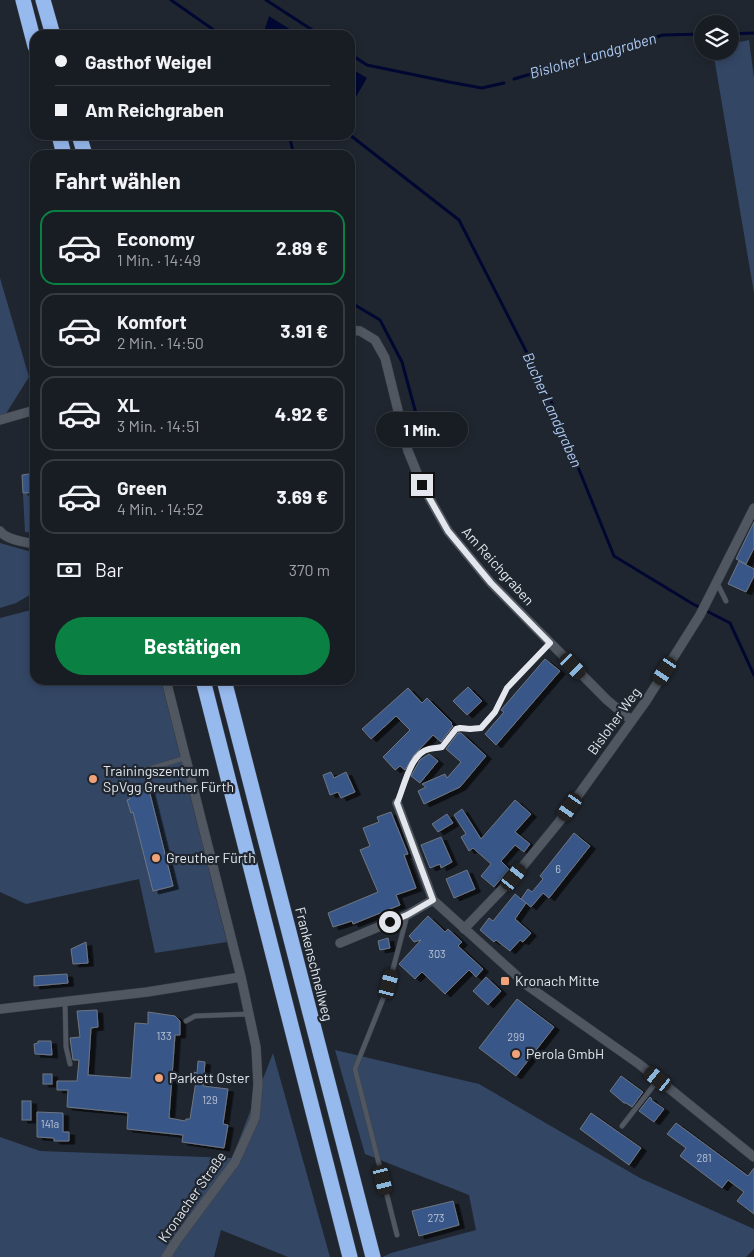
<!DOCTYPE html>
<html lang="de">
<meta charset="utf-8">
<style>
body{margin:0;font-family:Barlow,sans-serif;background:#252930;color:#f1f3f6;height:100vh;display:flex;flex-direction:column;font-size:19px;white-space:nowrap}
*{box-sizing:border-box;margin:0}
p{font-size:16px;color:#9fa1a6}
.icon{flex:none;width:28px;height:28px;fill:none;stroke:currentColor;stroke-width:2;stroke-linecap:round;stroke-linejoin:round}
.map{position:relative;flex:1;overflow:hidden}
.drawer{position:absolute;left:30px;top:150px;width:325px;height:535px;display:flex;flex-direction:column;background:#181c23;border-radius:15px;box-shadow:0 2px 8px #0003,0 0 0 1px #363a41}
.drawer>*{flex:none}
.banner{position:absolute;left:30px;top:30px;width:325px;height:110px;border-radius:15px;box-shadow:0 2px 8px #0003,0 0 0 1px #363a41;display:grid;align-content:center;height:110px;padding:0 25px;background:#181c23}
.fabs{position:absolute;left:694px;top:15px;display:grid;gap:10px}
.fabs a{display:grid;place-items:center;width:45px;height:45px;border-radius:50%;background:#181c23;box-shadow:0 2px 8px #0003,0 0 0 1px #363a41;font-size:25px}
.end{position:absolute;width:22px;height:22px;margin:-11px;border:6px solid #e3e7ed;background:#111;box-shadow:0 0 0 2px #111}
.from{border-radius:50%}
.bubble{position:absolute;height:35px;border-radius:18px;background:#181c23;box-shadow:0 2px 8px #0003,0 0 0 1px #363a41;font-size:16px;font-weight:700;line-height:35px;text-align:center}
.car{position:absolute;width:15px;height:30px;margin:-15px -8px;border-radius:6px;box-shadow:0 0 4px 1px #0007;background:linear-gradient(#222 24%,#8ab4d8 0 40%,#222 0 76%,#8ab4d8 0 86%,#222 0)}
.banner b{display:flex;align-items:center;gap:18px;height:48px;font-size:19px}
.banner b+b{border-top:1px solid #363a41}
.banner i{width:12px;height:12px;background:#f1f3f6}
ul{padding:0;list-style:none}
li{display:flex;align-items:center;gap:15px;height:75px;margin:0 10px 8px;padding:0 15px;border:2px solid #363a41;border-radius:15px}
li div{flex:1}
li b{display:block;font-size:19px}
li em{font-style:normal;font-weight:700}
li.selected{border-color:#0b8043}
li>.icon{width:45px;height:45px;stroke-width:1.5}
h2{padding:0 25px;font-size:22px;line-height:60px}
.pay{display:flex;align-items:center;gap:12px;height:55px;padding:0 25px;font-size:19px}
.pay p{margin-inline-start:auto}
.cta{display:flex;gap:10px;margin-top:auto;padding:10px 25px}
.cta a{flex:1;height:58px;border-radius:30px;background:#0b8043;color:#fff;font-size:20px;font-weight:700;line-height:58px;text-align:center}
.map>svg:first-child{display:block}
</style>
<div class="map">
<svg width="754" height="1257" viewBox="0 0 754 1257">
<defs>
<filter id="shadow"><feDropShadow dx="5.5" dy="3" stdDeviation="0" flood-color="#0009"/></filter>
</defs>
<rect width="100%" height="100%" fill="#20262f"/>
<g fill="#334664">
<polygon points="749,40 754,78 754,293 713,51 730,51 730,44"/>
<polygon points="0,278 29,377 0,423"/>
<polygon points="35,473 35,533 25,532 22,475"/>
<polygon points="0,543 35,553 35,592 16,603 0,608"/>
<polygon points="35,609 35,680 161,680 227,942 155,953 139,879 26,904 0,892 0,618"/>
<polygon points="335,1050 479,1084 640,1178 754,1229 754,1249 746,1257 383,1257 391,1253 476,1230 469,1195 365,1154"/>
<polygon points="273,1053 330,1257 288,1257 221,1230 214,1257 0,1257 0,1137 40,1151 232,1158"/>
</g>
<g fill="#000832">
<polygon points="269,16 299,35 263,35"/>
<polygon points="350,68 367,78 350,107"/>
</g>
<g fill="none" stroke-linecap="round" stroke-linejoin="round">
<g stroke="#000832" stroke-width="3">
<polyline points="171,0 221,35"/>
<polyline points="266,0 320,35"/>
<polyline points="730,34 754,33"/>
<polyline points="350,54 367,65 449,82 482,88 504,83"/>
<polyline points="514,79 663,35 702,34"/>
<polyline points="289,135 294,155"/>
<polyline points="350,135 459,220 550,398 614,556 693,604 730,623 754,675"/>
<polyline points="350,300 355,305 380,320 402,362 424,443"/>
</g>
</g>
<g fill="#375787" stroke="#6f7681" filter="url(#shadow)">
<polygon points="35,473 35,492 23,493 22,475"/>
<polygon points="754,522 754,548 746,564 736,559"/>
<polygon points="739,561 754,569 754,576 746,592 728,584"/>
<polygon points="545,659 560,671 496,745 485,734 504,712 501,710"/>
<polygon points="468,687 482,701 467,715 453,701"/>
<polygon points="408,688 422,703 427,698 452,723 451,724 453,726 441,742 433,735 414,755 405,770 400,766 395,770 383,757 410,730 396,716 371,739 362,729"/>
<polygon points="458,733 461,733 486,756 460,787 424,804 418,791 426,787 422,784 445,774 447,778 461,762 446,749"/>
<polygon points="429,754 438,761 420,783 411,776 420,760"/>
<polygon points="331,772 334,778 346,772 355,792 341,798 338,792 330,795 323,775"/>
<polygon points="148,786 173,886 153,891 133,812 131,813 127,800 130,799 128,791"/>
<polygon points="515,800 531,814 515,832 530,844 524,852 515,845 501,861 509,869 494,887 481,876 491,864 473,848 469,851 461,837 466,834 454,815 462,809 481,839"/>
<polygon points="391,812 408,854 404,855 416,888 396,895 400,905 353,924 352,921 333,927 328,913 378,892 360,850 370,846 363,828 379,822 377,817"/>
<polygon points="447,814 453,823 438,832 432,824"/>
<polygon points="574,833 590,846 549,898 543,893 531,907 521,899 528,889 532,892 543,879 540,876"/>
<polygon points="441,837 452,862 441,868 440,864 430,868 421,845"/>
<polygon points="467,870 475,889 454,898 446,879"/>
<polygon points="515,894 526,903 515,919 531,933 523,942 520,940 510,951 496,940 494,942 480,930 489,918 493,921"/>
<polygon points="428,916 445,932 448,929 462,942 458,946 483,969 476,977 469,970 445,994 422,972 415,979 399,964 421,940 414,942 409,936"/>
<polygon points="388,938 390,948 380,950 378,941"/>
<polygon points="86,942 88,963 73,964 71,949"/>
<polygon points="67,974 68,983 34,986 34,976"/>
<polygon points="486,977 501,991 488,1005 473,991"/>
<polygon points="517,999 554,1027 516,1076 479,1048"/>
<polygon points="97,1010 98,1027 91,1028 88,1075 131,1078 135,1023 148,1024 148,1012 175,1016 180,1021 180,1035 175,1035 169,1118 185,1121 186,1119 190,1119 196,1081 194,1081 194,1072 197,1073 198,1061 205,1062 203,1086 228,1089 223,1124 228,1125 224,1148 182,1142 183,1135 127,1129 128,1113 67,1107 68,1090 57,1090 57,1081 77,1081 79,1060 73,1060 70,1038 80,1037 77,1011"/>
<polygon points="38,1041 51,1041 52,1055 35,1054 34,1044 38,1043"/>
<rect x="43" y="1074" width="9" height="10"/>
<polygon points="621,1076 643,1092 632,1107 626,1103 624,1103 610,1091"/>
<polygon points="650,1097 652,1099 651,1100 664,1109 654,1122 639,1111"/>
<rect x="22" y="1101" width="9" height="19"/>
<polygon points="37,1112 63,1113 63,1132 69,1132 69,1141 54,1141 54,1138 37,1137"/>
<polygon points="591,1113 641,1148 629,1165 580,1129"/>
<polygon points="676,1123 748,1176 754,1168 754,1214 737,1201 744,1192 728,1180 722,1188 680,1156 686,1148 667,1134"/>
<polygon points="453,1201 459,1225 419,1236 412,1211"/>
</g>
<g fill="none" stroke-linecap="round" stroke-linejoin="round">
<g stroke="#3d434a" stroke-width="5.5">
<g id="lane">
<polyline points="717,583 726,601"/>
<polyline points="142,771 185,758"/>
<path d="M397 803C404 788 410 753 429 749 433 748 438 748 442 747L456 729 481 728 495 712 507 688 550 643"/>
<polyline points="65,1001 66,1047 70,1064"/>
<polyline points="186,1021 195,1016 249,1014"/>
<polyline points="622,1126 658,1080"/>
<polyline points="397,1235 355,1069 389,984 407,916"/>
</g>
</g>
<g stroke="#3d434a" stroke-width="10">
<g id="street">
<polyline points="350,330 360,331 375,340 385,358 408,451 422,485 448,531 491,583 607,700 631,720"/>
<polyline points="0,420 35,410"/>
<path d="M0 531C6 540 25 542 35 544"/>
<polyline points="166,680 241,977 256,1047 258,1084 255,1118 235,1162 177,1240 166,1257"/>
<polyline points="397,803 433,900 528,986 639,1064 754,1157"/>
<polyline points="464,929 514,877 559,822 646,701 700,615 754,508"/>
<polyline points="340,943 407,915 433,900"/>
<polyline points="0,1009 147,992 241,977"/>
</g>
</g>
<g stroke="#3d434a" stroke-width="16">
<g id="highway">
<polyline points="23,0 35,46"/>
<polyline points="43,0 53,35"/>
<polyline points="59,135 64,155"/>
<polyline points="79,135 85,155"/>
<polyline points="203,680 350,1257"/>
<polyline points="224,680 373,1257"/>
</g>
</g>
<use href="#lane" stroke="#505761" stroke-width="4.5"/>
<use href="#street" stroke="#505761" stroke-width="9"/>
<use href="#highway" stroke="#96b9ee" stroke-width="15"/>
</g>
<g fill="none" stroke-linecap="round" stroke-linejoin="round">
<path stroke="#e3e7ed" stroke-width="6" d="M390 922 407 915 433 900 397 803C404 788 410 753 429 749 433 748 438 748 442 747L456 729 460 728 470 729 481 728 495 712 507 688 550 643 491 583 448 531 422 485"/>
</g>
<g fill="#f0a279" stroke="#20262f" stroke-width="2">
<circle cx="93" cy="779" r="5"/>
<circle cx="156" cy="858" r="5"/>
<rect x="500" y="976" width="10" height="10" rx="2.5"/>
<circle cx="516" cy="1054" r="5"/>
<circle cx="159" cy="1078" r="5"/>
</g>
<g text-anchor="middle" stroke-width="4.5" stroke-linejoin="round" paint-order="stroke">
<g font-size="11" fill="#b8c3d4">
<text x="558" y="873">6</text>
<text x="437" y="958">303</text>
<text x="164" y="1040">133</text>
<text x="516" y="1041">299</text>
<text x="210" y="1104">129</text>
<text x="50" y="1128">141a</text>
<text x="704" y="1162">281</text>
<text x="436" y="1222">273</text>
</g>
<g font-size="14" fill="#e3e7ed" stroke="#20262f">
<text transform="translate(498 566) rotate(48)" y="5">Am Reichgraben</text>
<text transform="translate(614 721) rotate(-54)" y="5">Bisloher Weg</text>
<text transform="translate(314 964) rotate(76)" y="5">Frankenschnellweg</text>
<text transform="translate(192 1197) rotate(-55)" y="5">Kronacher Straße</text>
</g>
<g font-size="14" fill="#e3e7ed" stroke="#20262f" text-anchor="start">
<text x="103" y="776">Trainingszentrum<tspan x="103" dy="16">SpVgg Greuther Fürth</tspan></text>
<text x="166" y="863">Greuther Fürth</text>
<text x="515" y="986">Kronach Mitte</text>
<text x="526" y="1059">Perola GmbH</text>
<text x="169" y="1083">Parkett Oster</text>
</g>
<g font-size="15" font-style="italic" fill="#adcbf7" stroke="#20262f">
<text transform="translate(593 56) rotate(-16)" y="5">Bisloher Landgraben</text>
<text transform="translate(552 410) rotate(66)" y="5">Bucher Landgraben</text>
</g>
</g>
</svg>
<div class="fabs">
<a><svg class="icon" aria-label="layers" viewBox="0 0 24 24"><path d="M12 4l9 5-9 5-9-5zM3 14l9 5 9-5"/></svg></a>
</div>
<i class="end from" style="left:390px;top:922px"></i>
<i class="end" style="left:422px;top:485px"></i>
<div class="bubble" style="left:376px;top:412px;width:92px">1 Min.</div>
<i class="car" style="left:573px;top:666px;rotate:136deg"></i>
<i class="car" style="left:665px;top:671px;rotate:213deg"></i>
<i class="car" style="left:570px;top:807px;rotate:215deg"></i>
<i class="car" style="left:514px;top:877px;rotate:39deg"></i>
<i class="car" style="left:389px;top:984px;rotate:15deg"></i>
<i class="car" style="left:658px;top:1079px;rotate:309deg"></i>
<i class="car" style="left:383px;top:1180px;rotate:166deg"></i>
<div class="banner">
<b><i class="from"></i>Gasthof Weigel</b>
<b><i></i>Am Reichgraben</b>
</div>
<section class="drawer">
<h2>Fahrt wählen</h2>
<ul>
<li class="selected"><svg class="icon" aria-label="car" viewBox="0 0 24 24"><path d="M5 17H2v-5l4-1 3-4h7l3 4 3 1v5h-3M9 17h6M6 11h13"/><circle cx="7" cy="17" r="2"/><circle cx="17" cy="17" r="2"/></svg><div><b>Economy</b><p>1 Min. · 14:49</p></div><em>2.89 €</em></li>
<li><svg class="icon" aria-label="car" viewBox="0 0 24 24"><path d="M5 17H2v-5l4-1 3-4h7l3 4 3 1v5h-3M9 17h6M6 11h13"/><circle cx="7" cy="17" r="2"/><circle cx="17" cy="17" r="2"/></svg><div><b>Komfort</b><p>2 Min. · 14:50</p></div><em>3.91 €</em></li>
<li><svg class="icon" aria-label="car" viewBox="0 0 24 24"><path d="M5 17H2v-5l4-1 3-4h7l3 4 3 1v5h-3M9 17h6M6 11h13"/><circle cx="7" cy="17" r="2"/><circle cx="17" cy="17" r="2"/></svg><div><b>XL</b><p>3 Min. · 14:51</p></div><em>4.92 €</em></li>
<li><svg class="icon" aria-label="car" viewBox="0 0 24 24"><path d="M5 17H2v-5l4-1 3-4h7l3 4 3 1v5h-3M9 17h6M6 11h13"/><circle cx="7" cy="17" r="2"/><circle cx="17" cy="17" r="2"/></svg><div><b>Green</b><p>4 Min. · 14:52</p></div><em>3.69 €</em></li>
</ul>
<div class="pay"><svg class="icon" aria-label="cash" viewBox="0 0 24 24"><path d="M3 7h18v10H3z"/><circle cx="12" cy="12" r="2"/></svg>Bar<p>370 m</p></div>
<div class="cta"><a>Bestätigen</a></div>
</section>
</div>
